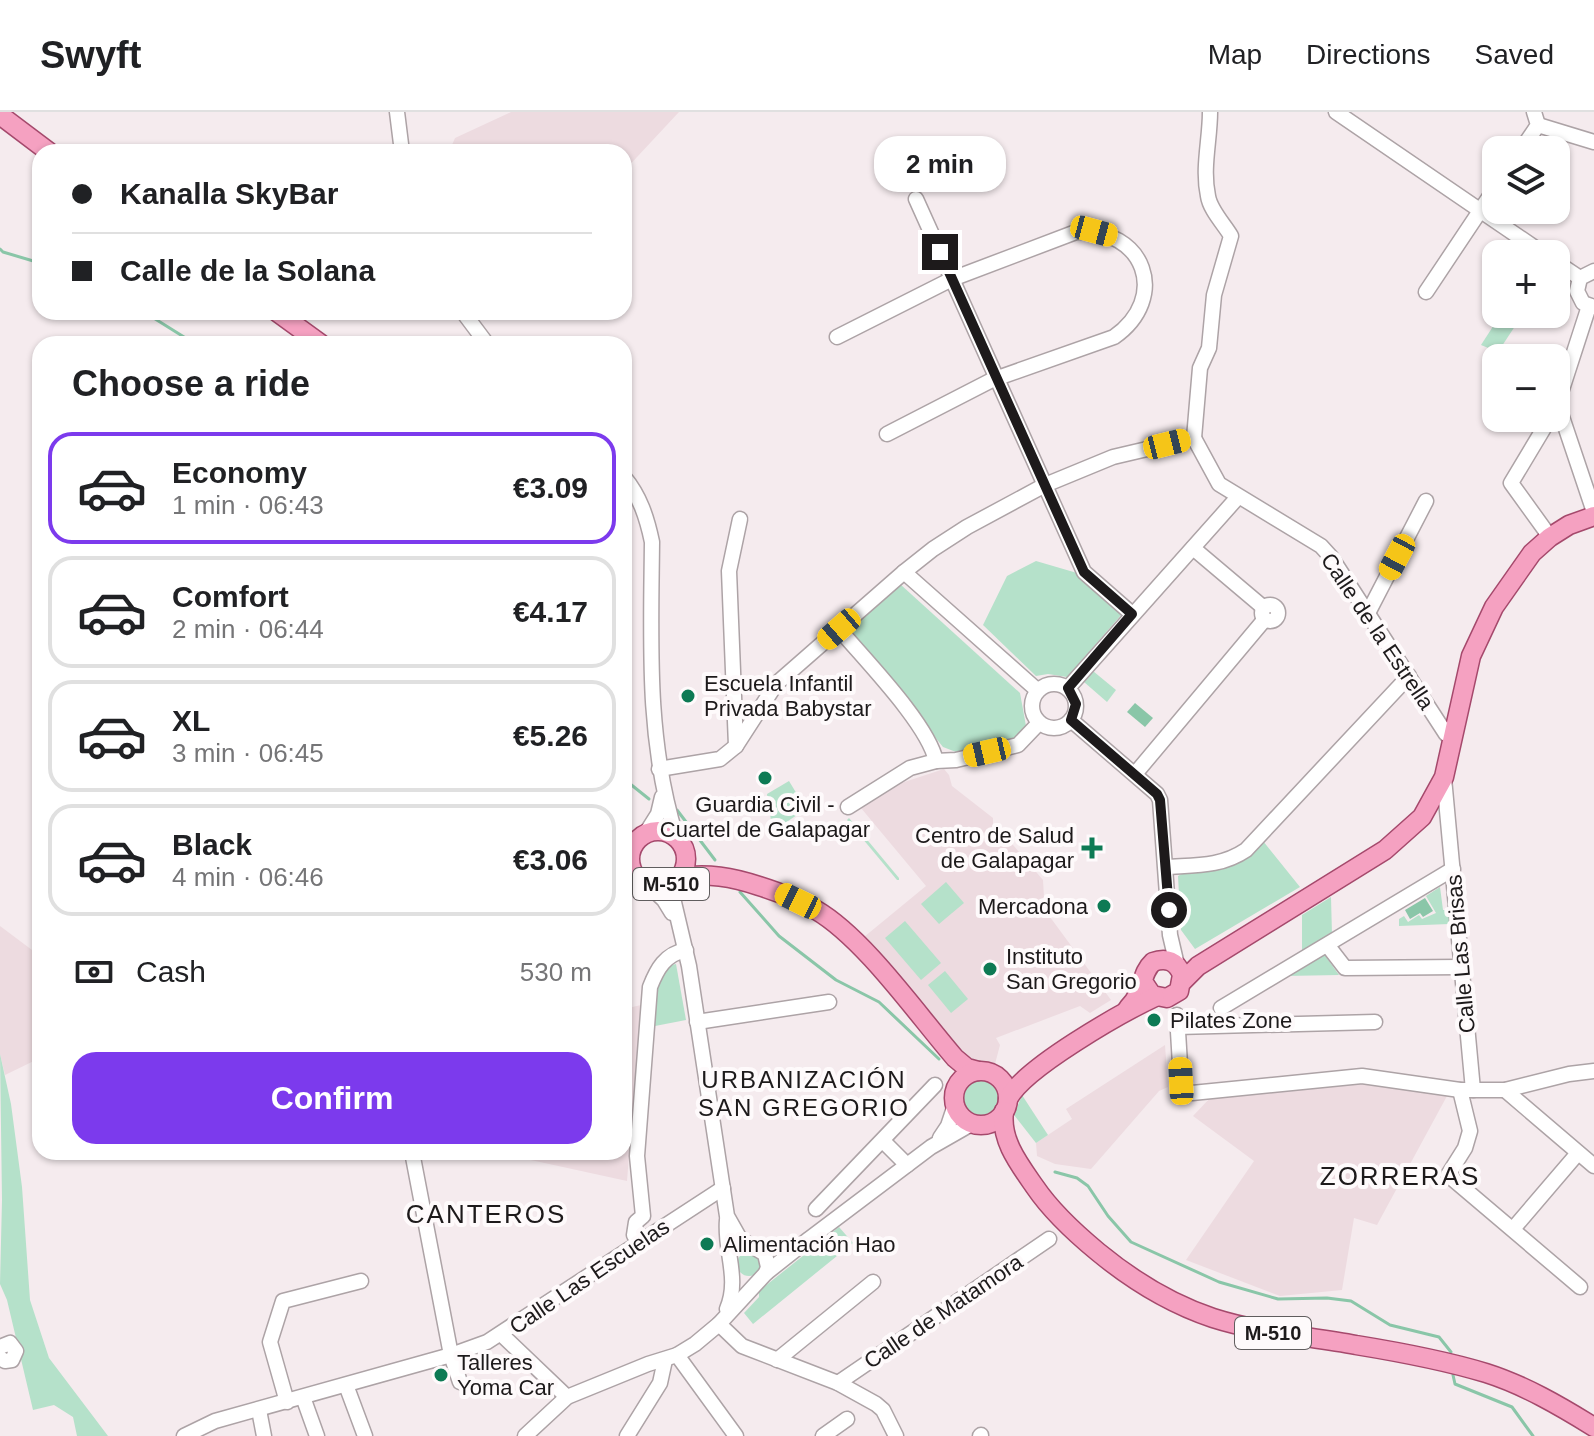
<!DOCTYPE html>
<meta charset="utf-8">
<style>
body{margin:0;font-family:Helvetica,sans-serif;background:#f6f6f6;color:#202124;height:100vh;display:flex;flex-direction:column;font-size:30px;white-space:nowrap}
*{box-sizing:border-box;margin:0}
p{font-size:26px;color:#757577}
.icon{flex:none;width:44px;height:44px;fill:none;stroke:currentColor;stroke-width:2;stroke-linecap:round;stroke-linejoin:round}
.map{position:relative;flex:1;overflow:hidden}
.drawer{position:absolute;left:32px;top:224px;width:600px;height:824px;display:flex;flex-direction:column;background:#fff;border-radius:24px;box-shadow:0 2px 6px #0004}
.drawer>*{flex:none}
.guide{position:absolute;left:32px;top:32px;width:600px;height:176px;border-radius:24px;box-shadow:0 2px 6px #0004;display:grid;align-content:center;height:176px;padding:0 40px;background:#fff}
.buttons{position:absolute;left:1482px;top:24px;display:grid;gap:16px}
.buttons a{display:grid;place-items:center;width:88px;height:88px;border-radius:16px;background:#fff;box-shadow:0 2px 6px #0004;font-size:40px}
.end{position:absolute;width:36px;height:36px;margin:-18px;border:10px solid #1d1a1b;background:#fff;box-shadow:0 0 0 4px #fff}
.from{border-radius:50%}
.bubble{position:absolute;height:56px;border-radius:24px;background:#fff;box-shadow:0 2px 6px #0004;font-size:26px;font-weight:800;line-height:56px;text-align:center}
.car{position:absolute;width:24px;height:48px;margin:-24px -12px;border-radius:10px;box-shadow:0 0 6px 2px #0007;background:linear-gradient(#f5c518 24%,#345 0 40%,#f5c518 0 76%,#345 0 86%,#f5c518 0)}
.guide b{display:flex;align-items:center;gap:28px;height:76px;font-size:30px}
.guide b+b{border-top:2px solid #e0e0e0}
.guide i{width:20px;height:20px;background:#202124}
ul{padding:0;list-style:none}
li{display:flex;align-items:center;gap:24px;height:112px;margin:0 16px 12px;padding:0 24px;border:4px solid #e0e0e0;border-radius:24px}
li div{flex:1}
li b{display:block;font-size:30px}
li em{font-style:normal;font-weight:800}
li.active{border-color:#7c3aed}
li>.icon{width:72px;height:72px;stroke-width:1.5}
h2{padding:0 40px;font-size:36px;line-height:96px}
.pay{display:flex;align-items:center;gap:20px;height:88px;padding:0 40px;font-size:30px}
.pay p{margin-inline-start:auto}
.cta{display:flex;gap:16px;margin-top:auto;padding:16px 40px}
.cta a{flex:1;height:92px;border-radius:24px;background:#7c3aed;color:#fff;font-size:32px;font-weight:800;line-height:92px;text-align:center}
header{display:flex;align-items:center;gap:48px;box-sizing:border-box;height:112px;padding:0 40px;background:#fff;border-bottom:2px solid #e0e0e0}
header strong{font-size:38px}
nav{display:flex;gap:44px;margin-inline-start:auto;font-size:28px}
.map>svg:first-child{display:block}
</style>
<header>
<strong>Swyft</strong>
<nav><a>Map</a><a>Directions</a><a>Saved</a></nav>
</header>
<div class="map">
<svg width="1594" height="1324" viewBox="0 0 1594 1324">
<rect width="100%" height="100%" fill="#f5ebee"/>
<g fill="#eddbe0">
<polygon points="511,0 679,0 624,59 624,40 449,40 455,26"/>
<polygon points="944,657 949,663 952,674 993,706 993,719 1007,726 1043,768 1044,785 1039,790 1111,888 1090,901 1080,894 996,926 1000,933 995,952 969,946 964,941 864,825 926,774 861,696 886,676"/>
<polygon points="0,814 40,844 40,946 5,963 0,942"/>
<polygon points="641,893 627,1069 517,1045 518,1040 624,1040 624,897"/>
<polygon points="1165,933 1168,975 1159,979 1091,1057 1055,1052 1037,1044 1036,1031 1072,1007 1066,997"/>
<polygon points="1362,971 1447,984 1377,1113 1354,1106 1342,1178 1280,1184 1186,1148 1254,1049 1193,1004 1210,986"/>
</g>
<g fill="#b5e1ca">
<polygon points="1501,202 1523,202 1498,240 1481,233"/>
<polygon points="1036,449 1077,461 1122,502 1067,565 1048,562 1036,564 983,513 1007,464"/>
<polygon points="900,472 1020,581 1026,614 1013,627 956,640 943,635 848,518"/>
<polygon points="1093,559 1116,578 1107,590 1084,570"/>
<polygon points="789,669 806,697 776,717 772,715 767,682"/>
<polygon points="849,706 899,766 899,768 897,768 847,708"/>
<path d="M1263 729 1300 775 1195 837 1181 818 1178 764C1190 756 1209 760 1224 756 1238 752 1251 738 1263 729Z"/>
<polygon points="946,770 964,791 939,812 921,792"/>
<polygon points="1440,775 1443,798 1449,798 1449,812 1399,814 1399,807 1404,804 1408,810 1419,803 1422,807 1436,801 1426,784"/>
<polygon points="1331,785 1332,823 1302,842 1302,803"/>
<polygon points="905,809 941,851 921,868 885,826"/>
<polygon points="1324,842 1339,863 1285,864 1323,843"/>
<path d="M676 852 686 908 655 914C653 891 656 873 668 854Z"/>
<polygon points="945,859 968,887 951,901 928,873"/>
<polygon points="0,942 11,992 22,1075 30,1188 49,1246 108,1324 77,1324 73,1305 54,1293 33,1298 7,1188 0,1172 2,1088"/>
<circle cx="981" cy="986" r="20"/>
<polygon points="1022,983 1048,1023 1036,1031 1014,1003"/>
<polygon points="839,1115 853,1131 753,1212 744,1201 759,1185 759,1179"/>
<circle cx="749" cy="1152" r="12"/>
</g>
<g fill="#8ac6a8">
<polygon points="1135,591 1153,606 1145,615 1127,600"/>
<polygon points="1425,786 1433,799 1423,805 1420,801 1410,807 1405,798"/>
</g>
<g fill="none" stroke-linecap="round" stroke-linejoin="round">
<g stroke="#8ac6a8" stroke-width="3">
<polyline points="0,137 3,140 40,151"/>
<polyline points="144,200 192,230 213,232"/>
<polyline points="624,667 649,687"/>
<polyline points="677,698 715,748"/>
<polyline points="740,780 779,824 836,868 879,890 939,947"/>
<polyline points="1055,1060 1077,1066 1088,1074 1108,1104 1131,1130 1219,1170 1278,1187 1327,1186 1351,1189 1390,1213 1439,1225 1451,1240"/>
<polyline points="1453,1263 1455,1272 1512,1295 1533,1324"/>
</g>
<g stroke="#ada3a6" stroke-width="17">
<g id="minor">
<polyline points="397,0 402,40"/>
<polyline points="1336,0 1544,142"/>
<polyline points="1538,13 1594,30"/>
<polyline points="1521,38 1538,13 1534,0"/>
<polyline points="916,87 1084,460 1132,502"/>
<polyline points="1556,150 1580,166"/>
<polyline points="1594,159 1580,166 1577,179 1583,191 1594,195"/>
<polyline points="1426,180 1496,75"/>
<polyline points="463,200 487,232"/>
<path d="M837 225 952 167 1076 120C1145 115 1170 186 1114 225L992 268 887 322"/>
<polyline points="1558,293 1594,400"/>
<polyline points="1556,296 1589,194"/>
<polyline points="1194,326 1219,372 1321,434 1331,445 1446,622 1453,624"/>
<path d="M1194 326 1200 256 1209 236 1214 183 1231 124C1224 112 1210 98 1208 84 1202 56 1210 28 1210 0"/>
<path d="M624 365C640 384 647 406 652 430 651 530 646 627 676 724"/>
<polyline points="1550,425 1511,371 1550,306"/>
<polyline points="1193,436 1264,496"/>
<polyline points="904,460 1037,578"/>
<circle cx="1270" cy="501" r="8"/>
<polyline points="1368,501 1426,389"/>
<path d="M839 517C865 548 928 612 936 649L910 656 848 695"/>
<circle cx="1054" cy="594" r="22"/>
<polyline points="1068,576 1238,385"/>
<polyline points="1071,608 1157,682 1160,688 1170,823 1177,853"/>
<polyline points="736,634 729,459 740,407"/>
<polyline points="936,649 956,648 1018,633 1039,611"/>
<polyline points="659,657 720,647 736,634 776,572 904,460 933,437 967,415 1045,373 1113,345 1194,326"/>
<polyline points="1135,662 1265,507"/>
<polyline points="1444,666 1473,978"/>
<polyline points="646,721 658,702 662,685"/>
<path d="M1166 755C1195 753 1221 755 1246 738L1409 564"/>
<polyline points="674,770 673,786 689,854 727,1104 740,1127 765,1142 768,1155 766,1161"/>
<polyline points="648,773 664,788 672,801"/>
<polyline points="1328,834 1345,856 1460,855"/>
<polyline points="1221,896 1453,757"/>
<polyline points="1177,903 1181,969 1185,978 1192,981 1362,964 1460,978 1505,978 1569,962 1594,959"/>
<polyline points="697,910 829,890"/>
<polyline points="1177,915 1375,910"/>
<polyline points="1460,978 1470,1019 1465,1036 1448,1063 1580,1175"/>
<polyline points="1505,978 1594,1054"/>
<polyline points="940,1026 948,1014 955,993"/>
<polyline points="883,1029 907,1053"/>
<polyline points="412,1040 451,1243 460,1270"/>
<polyline points="816,1097 935,973"/>
<polyline points="1513,1117 1578,1041"/>
<path d="M639 1131 634 1123 636 1110 643 1104 637 1044 650 875C657 857 665 842 686 838"/>
<path d="M727 1197C740 1166 724 1139 727 1108"/>
<polyline points="719,1212 742,1234 838,1271 876,1292 883,1298 896,1324"/>
<polyline points="501,1222 567,1285"/>
<polyline points="0,1235 10,1231 16,1239 12,1248 5,1249 0,1246"/>
<polyline points="677,1243 736,1324"/>
<polyline points="777,1248 873,1170"/>
<polyline points="838,1271 1049,1127"/>
<polyline points="346,1273 365,1324"/>
<polyline points="303,1285 317,1324"/>
<polyline points="287,1290 270,1230 283,1189 361,1169"/>
<polyline points="259,1298 264,1324"/>
<polyline points="184,1324 215,1309 451,1243 487,1230 723,1076"/>
<polyline points="525,1324 567,1285 648,1252 677,1243 695,1232 719,1212 766,1161 809,1127 931,1035 973,1011"/>
<polyline points="627,1324 660,1271 665,1248"/>
<polyline points="823,1324 847,1307"/>
<polyline points="980,1324 981,1323"/>
</g>
</g>
<g stroke="#a5496c" stroke-width="21">
<g id="major">
<polyline points="0,3 49,40"/>
<polyline points="277,200 321,232"/>
<circle cx="658" cy="747" r="28"/>
<path d="M680 765C708 761 732 765 759 774 778 780 798 787 816 798 864 826 917 902 955 946L967 956 978 959"/>
<polyline points="1183,869 1198,854 1385,738 1422,705 1444,665 1471,544 1494,495 1532,441 1550,425 1569,413 1594,404"/>
<path d="M1128 896C1146 878 1139 863 1153 850 1166 845 1177 849 1182 863L1179 879 1167 886 1152 883 1144 871"/>
<circle cx="981" cy="986" r="27"/>
<path d="M1008 987C1024 956 1121 901 1155 885"/>
<path d="M1004 999C1000 1028 1019 1052 1035 1075 1052 1100 1075 1121 1098 1140 1132 1168 1171 1192 1213 1206 1260 1221 1308 1224 1356 1233 1399 1240 1443 1248 1486 1261 1524 1273 1560 1294 1594 1315"/>
</g>
</g>
<use href="#minor" stroke="#fff" stroke-width="14"/>
<use href="#major" stroke="#f5a1c1" stroke-width="18"/>
</g>
<g fill="none" stroke-linecap="round" stroke-linejoin="round">
<polyline stroke="#1d1a1b" stroke-width="10" points="940,140 1084,460 1132,502 1068,576 1076,592 1071,608 1157,682 1160,688 1169,798"/>
</g>
<g fill="#0d7a54" stroke="#fefafb" stroke-width="3">
<circle cx="688" cy="584" r="8"/>
<circle cx="765" cy="666" r="8"/>
<path d="M1088 724h8v8h8v8h-8v8h-8v-8h-8v-8h8z"/>
<circle cx="1104" cy="794" r="8"/>
<circle cx="990" cy="857" r="8"/>
<circle cx="1154" cy="908" r="8"/>
<circle cx="707" cy="1132" r="8"/>
<circle cx="441" cy="1263" r="8"/>
</g>
<g text-anchor="middle" stroke-width="8" stroke-linejoin="round" paint-order="stroke">
<g fill="#fefafb" stroke="#605d5e" stroke-width="2">
<rect x="633" y="756" width="76" height="32" rx="6"/>
<rect x="1235" y="1205" width="76" height="32" rx="6"/>
</g>
<g font-size="20" font-weight="bold" fill="#1d1a1b">
<text x="671" y="779">M-510</text>
<text x="1273" y="1228">M-510</text>
</g>
<g font-size="22" fill="#1d1a1b" stroke="#fefafb">
<text transform="translate(1378 519) rotate(56)" y="8">Calle de la Estrella</text>
<text transform="translate(1460 842) rotate(-95)" y="8">Calle Las Brisas</text>
<text transform="translate(589 1164) rotate(-34)" y="8">Calle Las Escuelas</text>
<text transform="translate(943 1199) rotate(-34)" y="8">Calle de Matamora</text>
</g>
<g font-size="22" fill="#1d1a1b" stroke="#fefafb" text-anchor="start">
<text x="704" y="579">Escuela Infantil<tspan x="704" dy="25">Privada Babystar</tspan></text>
<text x="765" y="700" text-anchor="middle">Guardia Civil -<tspan x="765" dy="25">Cuartel de Galapagar</tspan></text>
<text x="1074" y="731" text-anchor="end">Centro de Salud<tspan x="1074" dy="25">de Galapagar</tspan></text>
<text x="1088" y="802" text-anchor="end">Mercadona</text>
<text x="1006" y="852">Instituto<tspan x="1006" dy="25">San Gregorio</tspan></text>
<text x="1170" y="916">Pilates Zone</text>
<text x="723" y="1140">Alimentación Hao</text>
<text x="457" y="1258">Talleres<tspan x="457" dy="25">Yoma Car</tspan></text>
</g>
<g font-size="24" letter-spacing="2" fill="#1d1a1b" stroke="#fefafb">
<text x="804" y="976">URBANIZACIÓN<tspan x="804" dy="28">SAN GREGORIO</tspan></text>
</g>
<g font-size="26" letter-spacing="2" fill="#1d1a1b" stroke="#fefafb">
<text x="1400" y="1073">ZORRERAS</text>
<text x="486" y="1111">CANTEROS</text>
</g>
</g>
</svg>
<div class="buttons">
<a><svg class="icon" aria-label="layers" viewBox="0 0 24 24"><path d="M12 4l9 5-9 5-9-5zM3 14l9 5 9-5"/></svg></a>
<a>+</a>
<a>−</a>
</div>
<i class="end from" style="left:1169px;top:798px"></i>
<i class="end" style="left:940px;top:140px"></i>
<div class="bubble" style="left:874px;top:24px;width:132px">2 min</div>
<i class="car" style="left:1094px;top:119px;rotate:105deg"></i>
<i class="car" style="left:1167px;top:332px;rotate:76deg"></i>
<i class="car" style="left:1397px;top:445px;rotate:208deg"></i>
<i class="car" style="left:839px;top:517px;rotate:229deg"></i>
<i class="car" style="left:987px;top:640px;rotate:257deg"></i>
<i class="car" style="left:798px;top:789px;rotate:296deg"></i>
<i class="car" style="left:1181px;top:969px;rotate:357deg"></i>
<div class="guide">
<b><i class="from"></i>Kanalla SkyBar</b>
<b><i></i>Calle de la Solana</b>
</div>
<section class="drawer">
<h2>Choose a ride</h2>
<ul>
<li class="active"><svg class="icon" aria-label="car" viewBox="0 0 24 24"><path d="M5 17H2v-5l4-1 3-4h7l3 4 3 1v5h-3M9 17h6M6 11h13"/><circle cx="7" cy="17" r="2"/><circle cx="17" cy="17" r="2"/></svg><div><b>Economy</b><p>1 min · 06:43</p></div><em>€3.09</em></li>
<li><svg class="icon" aria-label="car" viewBox="0 0 24 24"><path d="M5 17H2v-5l4-1 3-4h7l3 4 3 1v5h-3M9 17h6M6 11h13"/><circle cx="7" cy="17" r="2"/><circle cx="17" cy="17" r="2"/></svg><div><b>Comfort</b><p>2 min · 06:44</p></div><em>€4.17</em></li>
<li><svg class="icon" aria-label="car" viewBox="0 0 24 24"><path d="M5 17H2v-5l4-1 3-4h7l3 4 3 1v5h-3M9 17h6M6 11h13"/><circle cx="7" cy="17" r="2"/><circle cx="17" cy="17" r="2"/></svg><div><b>XL</b><p>3 min · 06:45</p></div><em>€5.26</em></li>
<li><svg class="icon" aria-label="car" viewBox="0 0 24 24"><path d="M5 17H2v-5l4-1 3-4h7l3 4 3 1v5h-3M9 17h6M6 11h13"/><circle cx="7" cy="17" r="2"/><circle cx="17" cy="17" r="2"/></svg><div><b>Black</b><p>4 min · 06:46</p></div><em>€3.06</em></li>
</ul>
<div class="pay"><svg class="icon" aria-label="cash" viewBox="0 0 24 24"><path d="M3 7h18v10H3z"/><circle cx="12" cy="12" r="2"/></svg>Cash<p>530 m</p></div>
<div class="cta"><a>Confirm</a></div>
</section>
</div>
